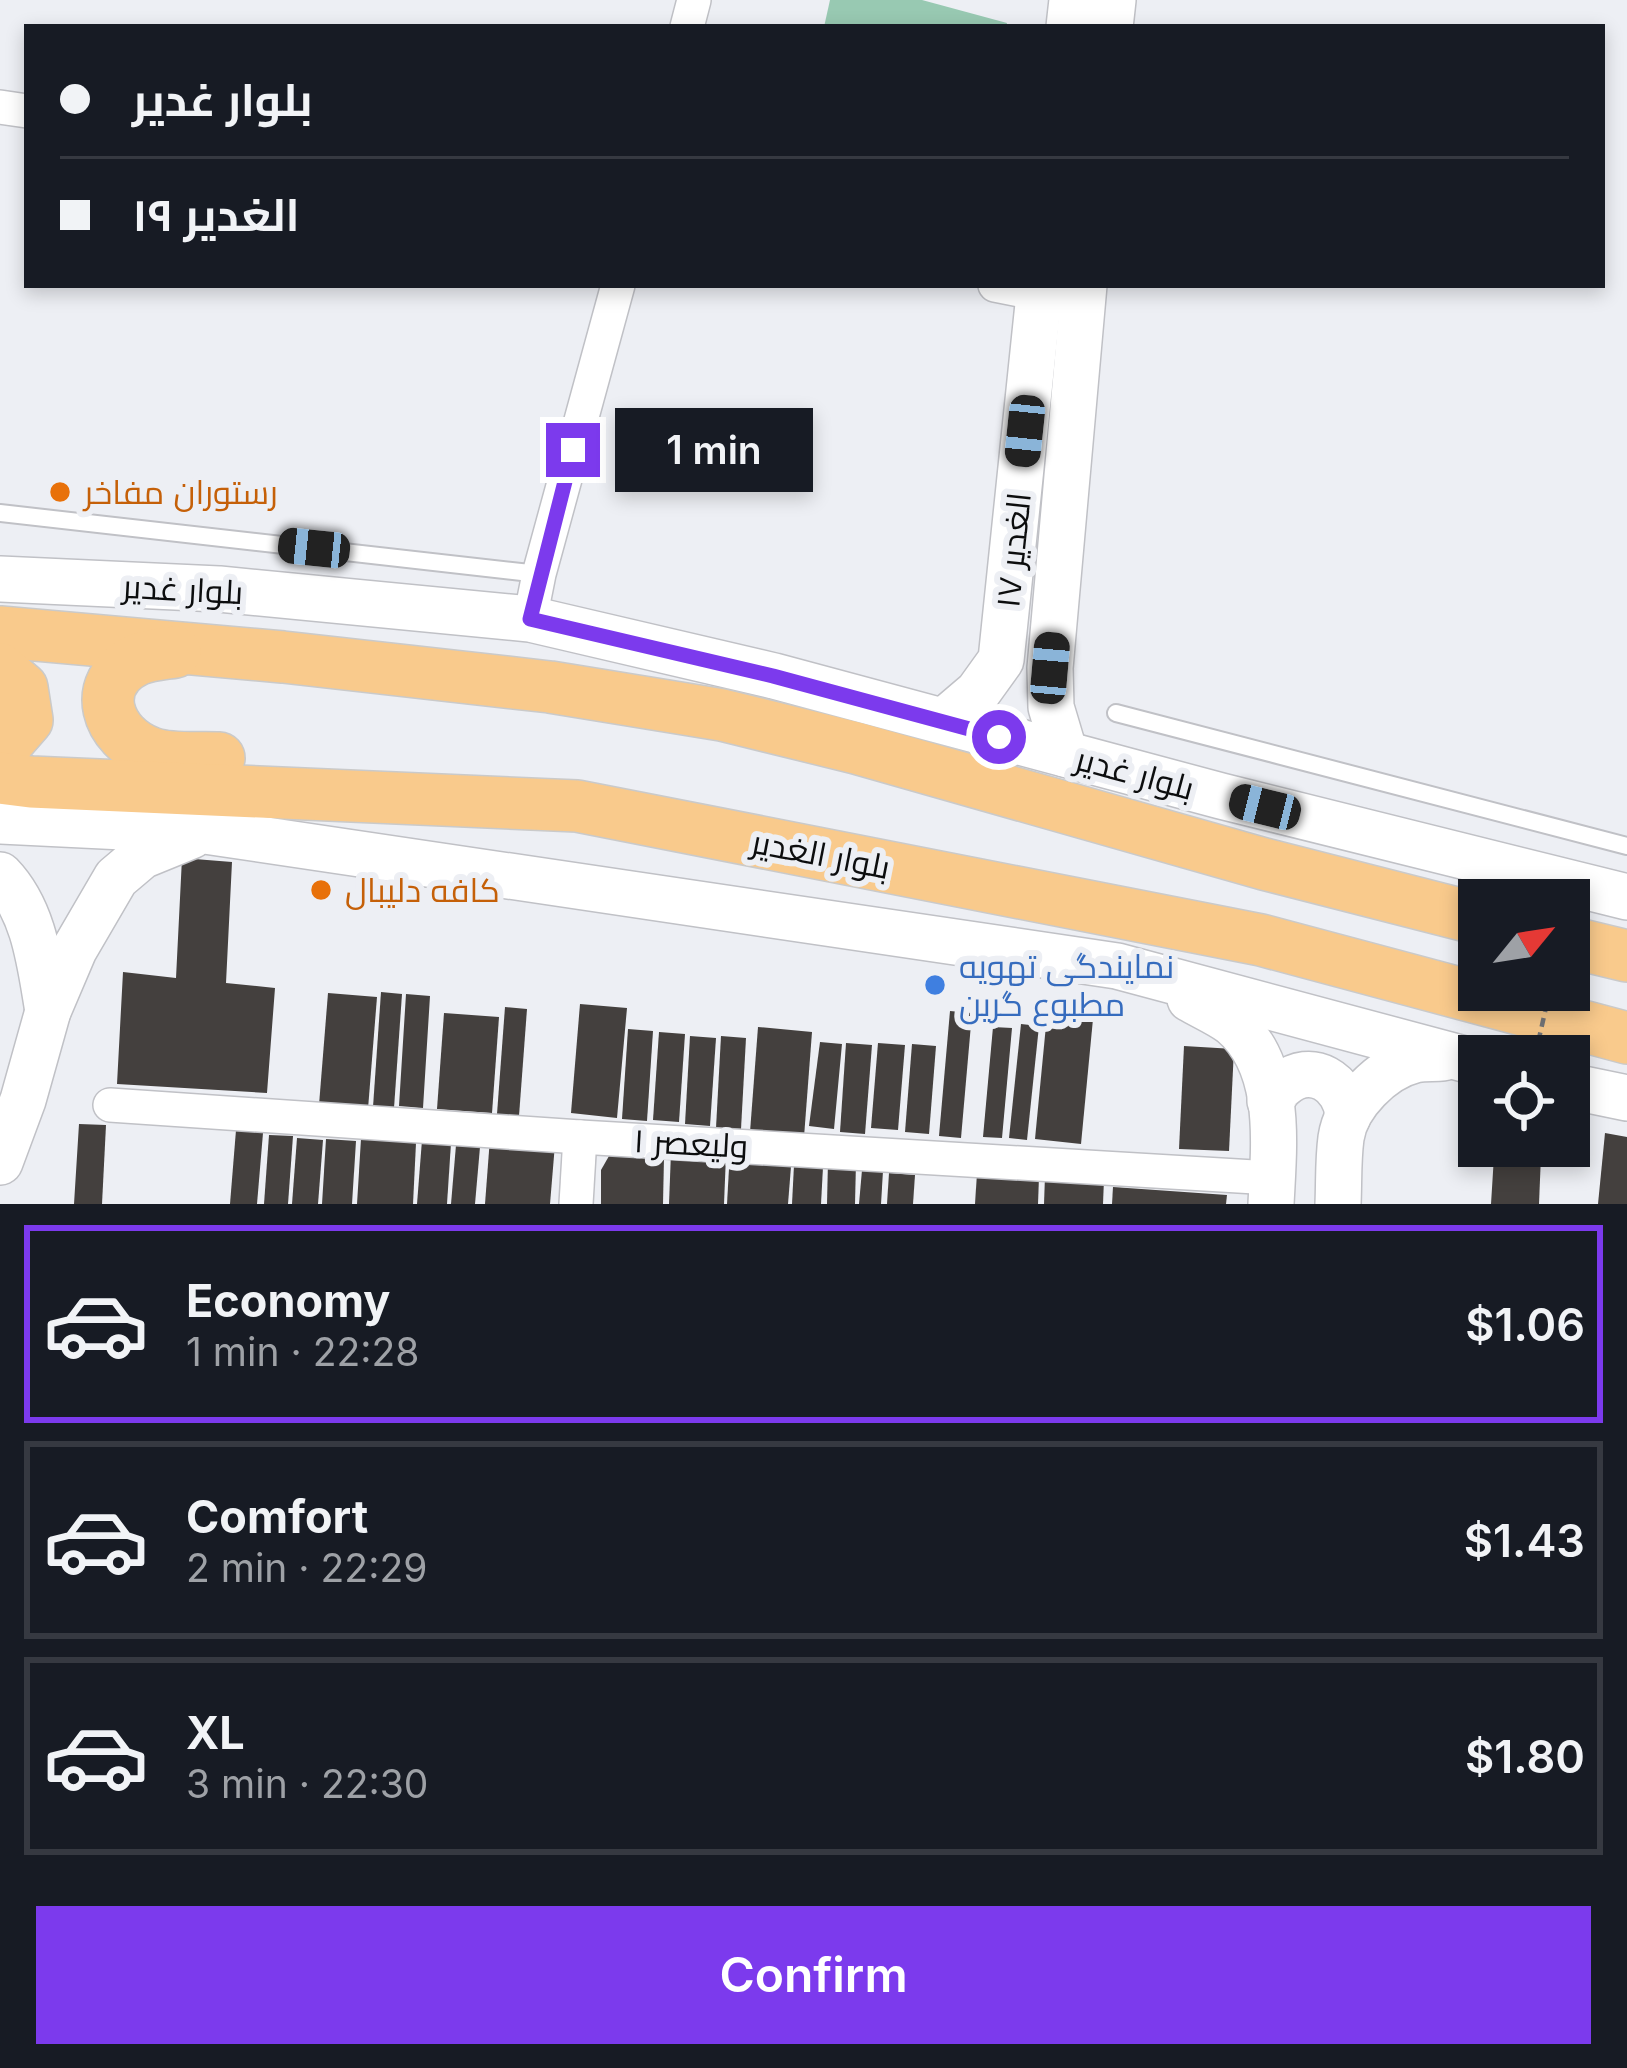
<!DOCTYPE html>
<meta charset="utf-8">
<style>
body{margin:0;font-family:Inter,Cairo,sans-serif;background:#20242c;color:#f1f3f6;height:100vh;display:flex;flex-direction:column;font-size:45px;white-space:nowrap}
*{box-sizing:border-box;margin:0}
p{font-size:39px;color:#9ea1a6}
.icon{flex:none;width:66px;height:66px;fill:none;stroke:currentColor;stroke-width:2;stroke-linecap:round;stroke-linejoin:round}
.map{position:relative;height:1204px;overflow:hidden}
.drawer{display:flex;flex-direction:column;background:#171b24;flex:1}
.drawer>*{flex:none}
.top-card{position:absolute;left:24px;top:24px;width:1581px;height:264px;border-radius:0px;box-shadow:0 6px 18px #0003;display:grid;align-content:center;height:264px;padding:0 36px;background:#171b24}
.needle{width:78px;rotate:60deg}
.controls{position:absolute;left:1458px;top:879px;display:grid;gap:24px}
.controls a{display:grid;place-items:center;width:132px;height:132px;border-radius:0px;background:#171b24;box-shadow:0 6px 18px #0003;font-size:60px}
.end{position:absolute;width:54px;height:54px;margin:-27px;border:15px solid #7c3aed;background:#fff;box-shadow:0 0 0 6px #fff}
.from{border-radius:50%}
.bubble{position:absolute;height:84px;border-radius:0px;background:#171b24;box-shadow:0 6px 18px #0003;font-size:39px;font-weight:600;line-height:84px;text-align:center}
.car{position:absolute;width:36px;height:72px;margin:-36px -18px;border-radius:15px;box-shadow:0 0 9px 3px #0007;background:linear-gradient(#222 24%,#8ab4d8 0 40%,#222 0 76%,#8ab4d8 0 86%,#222 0)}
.top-card b{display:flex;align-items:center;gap:42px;height:114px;font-size:45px}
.top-card b+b{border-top:3px solid #363941}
.top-card i{width:30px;height:30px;background:#f1f3f6}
ul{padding:21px 0 0;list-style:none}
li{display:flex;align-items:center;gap:36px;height:198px;margin:0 24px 18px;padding:0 12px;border:6px solid #363941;border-radius:0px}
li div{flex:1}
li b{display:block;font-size:45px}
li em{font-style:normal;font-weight:600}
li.selected{border-color:#7c3aed}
li>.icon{width:108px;height:108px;stroke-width:1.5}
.button{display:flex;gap:24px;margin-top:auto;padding:24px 36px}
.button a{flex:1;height:138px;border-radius:0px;background:#7c3aed;color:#fff;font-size:48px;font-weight:600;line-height:138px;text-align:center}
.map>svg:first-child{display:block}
</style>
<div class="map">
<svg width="1627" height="1204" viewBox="0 0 1627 1204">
<rect width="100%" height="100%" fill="#edeff4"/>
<polygon fill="#98c9b2" points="830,0 922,0 1007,23 1006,27 824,27"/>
<g fill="#44403e">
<polygon points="182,858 232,862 226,983 275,988 267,1093 117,1084 123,972 176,978"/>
<polygon points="381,992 402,994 394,1108 373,1107"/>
<polygon points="328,993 377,997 368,1109 319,1105"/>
<polygon points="406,994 430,996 423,1108 399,1106"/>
<polygon points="580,1004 627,1008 617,1118 571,1113"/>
<polygon points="505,1007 527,1009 519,1116 497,1114"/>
<polygon points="950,1011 972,1013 961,1138 939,1136"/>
<polygon points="444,1013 499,1017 492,1113 437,1109"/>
<polygon points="1047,1015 1093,1019 1081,1144 1035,1139"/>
<polygon points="1021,1024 1039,1026 1027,1140 1009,1138"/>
<polygon points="758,1027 812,1032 804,1137 750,1132"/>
<polygon points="993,1027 1012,1028 1002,1138 983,1137"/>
<polygon points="628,1029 653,1031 647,1121 622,1119"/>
<polygon points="659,1032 685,1034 679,1122 653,1120"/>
<polygon points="690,1036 716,1038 710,1126 685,1124"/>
<polygon points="721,1036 746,1038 741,1129 716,1128"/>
<polygon points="820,1042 842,1044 834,1129 809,1126"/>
<polygon points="846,1043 872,1045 865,1134 840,1132"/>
<polygon points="878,1043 905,1045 898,1130 871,1128"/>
<polygon points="912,1044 936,1046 929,1134 905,1132"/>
<polygon points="1184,1046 1234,1049 1229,1151 1179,1149"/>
<polygon points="79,1124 106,1125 102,1204 74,1204"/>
<polygon points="236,1130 263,1133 257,1204 230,1204"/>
<polygon points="1605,1133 1627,1137 1627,1204 1598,1204"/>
<polygon points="269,1135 293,1136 288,1204 264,1204"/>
<polygon points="297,1138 323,1140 318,1204 292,1204"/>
<polygon points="490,1138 555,1144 550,1204 485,1204"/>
<polygon points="326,1139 356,1141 352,1204 322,1204"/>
<polygon points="361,1139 416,1143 413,1204 357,1204"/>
<polygon points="422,1140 451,1143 447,1204 417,1204"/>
<polygon points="456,1145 480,1147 475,1204 451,1204"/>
<polygon points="730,1151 792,1154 788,1204 727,1204"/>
<polygon points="671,1152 726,1155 724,1204 669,1204"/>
<polygon points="1541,1155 1539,1204 1491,1204 1494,1156"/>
<polygon points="609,1156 664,1157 663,1204 601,1204 601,1170"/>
<polygon points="828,1161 856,1162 855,1204 827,1204"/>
<polygon points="794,1165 823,1167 821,1204 792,1204"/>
<polygon points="862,1170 883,1171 881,1204 859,1204"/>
<polygon points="889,1173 915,1175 913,1204 887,1204"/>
<polygon points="977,1173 1039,1177 1038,1204 975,1204"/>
<polygon points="1045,1176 1104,1179 1103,1204 1044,1204"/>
<polygon points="1113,1187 1227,1195 1226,1204 1112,1204"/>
</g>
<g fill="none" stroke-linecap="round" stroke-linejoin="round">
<g stroke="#c0c1c6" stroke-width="20">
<g id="lane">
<polyline points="0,513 539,574"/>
<polyline points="1116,713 1627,846"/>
</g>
</g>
<g stroke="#c0c1c6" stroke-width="36">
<g id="street">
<polyline points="687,27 694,0"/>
<polyline points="0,107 27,111"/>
<polyline points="995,285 1039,294"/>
<polyline points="530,619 539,574 618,285"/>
<polyline points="110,1105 580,1137 1272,1178"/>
<polyline points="576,1204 580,1137"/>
</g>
</g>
<g stroke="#c0c1c6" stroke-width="48">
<g id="secondary">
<polyline points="1069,27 1072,0"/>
<polyline points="1110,27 1113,0"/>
<polyline points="0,579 219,589 530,619 774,676 1221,796 1627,897"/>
<polyline points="944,721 978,692 1001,660 1040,285"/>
<polyline points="1065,754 1051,707 1050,668 1084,285"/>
<polyline points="0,821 205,831 1117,966 1479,1063"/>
<path d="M0 875C35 911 40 965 48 1011"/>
<path d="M1190 999C1204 1007 1220 1014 1232 1023 1283 1066 1274 1144 1271 1204"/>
<polyline points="1569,1086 1627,1098"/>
<path d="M1270 1101C1272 1098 1281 1086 1283 1085 1311 1060 1346 1083 1348 1116"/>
<polyline points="0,1162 23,1100 48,1011 74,950 116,878 142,856 191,836"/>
<path d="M1338 1204C1339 1182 1338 1160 1341 1138 1346 1104 1382 1068 1415 1060 1424 1058 1434 1059 1443 1058"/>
</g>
</g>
<g stroke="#cacaca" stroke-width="54">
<g id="primary">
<polyline points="0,632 283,657 550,687 722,715 856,748 1264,864 1479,919"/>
<path d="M175 652C163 654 148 655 137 660 88 683 107 738 151 753 170 760 198 757 219 758"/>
<polyline points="0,669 22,688 27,720 0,751"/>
<polyline points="0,778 31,782 577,806 1261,940 1627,1038"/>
<polyline points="1569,942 1627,956"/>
</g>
</g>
<use href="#lane" stroke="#fff" stroke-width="16"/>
<use href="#street" stroke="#fff" stroke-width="33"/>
<use href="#secondary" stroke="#fff" stroke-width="45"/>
<use href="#primary" stroke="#f9ca8c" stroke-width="51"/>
<polyline stroke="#747578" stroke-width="4.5" stroke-dasharray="9 6" stroke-linecap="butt" points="1535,1056 1550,990"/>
</g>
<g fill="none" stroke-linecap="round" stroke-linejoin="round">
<polyline stroke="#7c3aed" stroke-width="15" points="573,450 530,619 773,676 999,737"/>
</g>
<g fill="#e8710a" stroke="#edeff4" stroke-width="4.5">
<circle cx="60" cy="492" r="12"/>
<circle cx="321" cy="890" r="12"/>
</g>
<circle fill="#3f7fe0" stroke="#edeff4" stroke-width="4.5" cx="935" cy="985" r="12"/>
<g text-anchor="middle" stroke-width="12" stroke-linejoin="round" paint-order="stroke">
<g font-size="33" fill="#c56008" stroke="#edeff4" text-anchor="start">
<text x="84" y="504">رستوران مفاخر</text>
<text x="345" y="902">کافه دلیبال</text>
</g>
<g font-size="33" fill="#0c0d0e" stroke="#edeff4">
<text transform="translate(1013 550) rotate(-84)" y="12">الغدیر ۱۷</text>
<text transform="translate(183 589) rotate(3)" y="12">بلوار غدیر</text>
<text transform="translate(1135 773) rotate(15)" y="12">بلوار غدیر</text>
<text transform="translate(821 854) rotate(11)" y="12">بلوار الغدیر</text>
<text transform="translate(691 1143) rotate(3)" y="12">ولیعصر ۱</text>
</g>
<g font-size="33" fill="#366cbe" stroke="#edeff4" text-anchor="start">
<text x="959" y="978">نمایندگی تهویه<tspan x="959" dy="38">مطبوع گرین</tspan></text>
</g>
</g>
</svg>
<div class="controls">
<a><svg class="needle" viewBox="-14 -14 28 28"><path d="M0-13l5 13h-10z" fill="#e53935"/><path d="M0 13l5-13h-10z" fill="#9ea1a6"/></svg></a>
<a><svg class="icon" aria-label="locate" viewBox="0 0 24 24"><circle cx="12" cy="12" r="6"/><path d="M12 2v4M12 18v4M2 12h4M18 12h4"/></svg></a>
</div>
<i class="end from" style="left:999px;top:737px"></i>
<i class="end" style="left:573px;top:450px"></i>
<div class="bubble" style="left:615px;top:408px;width:198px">1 min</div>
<i class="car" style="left:1025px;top:431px;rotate:186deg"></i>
<i class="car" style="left:314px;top:548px;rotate:276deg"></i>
<i class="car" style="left:1050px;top:668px;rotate:5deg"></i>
<i class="car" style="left:1265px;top:807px;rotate:284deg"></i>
<div class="top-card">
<b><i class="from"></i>بلوار غدیر</b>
<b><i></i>الغدیر ۱۹</b>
</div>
</div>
<section class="drawer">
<ul>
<li class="selected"><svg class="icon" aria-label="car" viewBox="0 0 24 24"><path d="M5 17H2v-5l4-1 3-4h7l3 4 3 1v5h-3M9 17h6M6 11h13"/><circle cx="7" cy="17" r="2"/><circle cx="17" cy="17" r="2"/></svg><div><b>Economy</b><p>1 min · 22:28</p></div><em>$1.06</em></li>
<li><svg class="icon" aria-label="car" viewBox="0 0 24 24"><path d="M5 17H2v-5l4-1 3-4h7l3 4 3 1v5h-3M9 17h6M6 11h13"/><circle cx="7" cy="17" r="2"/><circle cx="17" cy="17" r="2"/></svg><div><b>Comfort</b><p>2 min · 22:29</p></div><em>$1.43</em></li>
<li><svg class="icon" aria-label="car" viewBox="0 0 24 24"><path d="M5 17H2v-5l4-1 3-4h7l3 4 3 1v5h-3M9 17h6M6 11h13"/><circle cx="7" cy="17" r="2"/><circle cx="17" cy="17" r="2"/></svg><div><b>XL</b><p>3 min · 22:30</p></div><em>$1.80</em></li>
</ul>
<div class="button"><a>Confirm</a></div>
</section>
